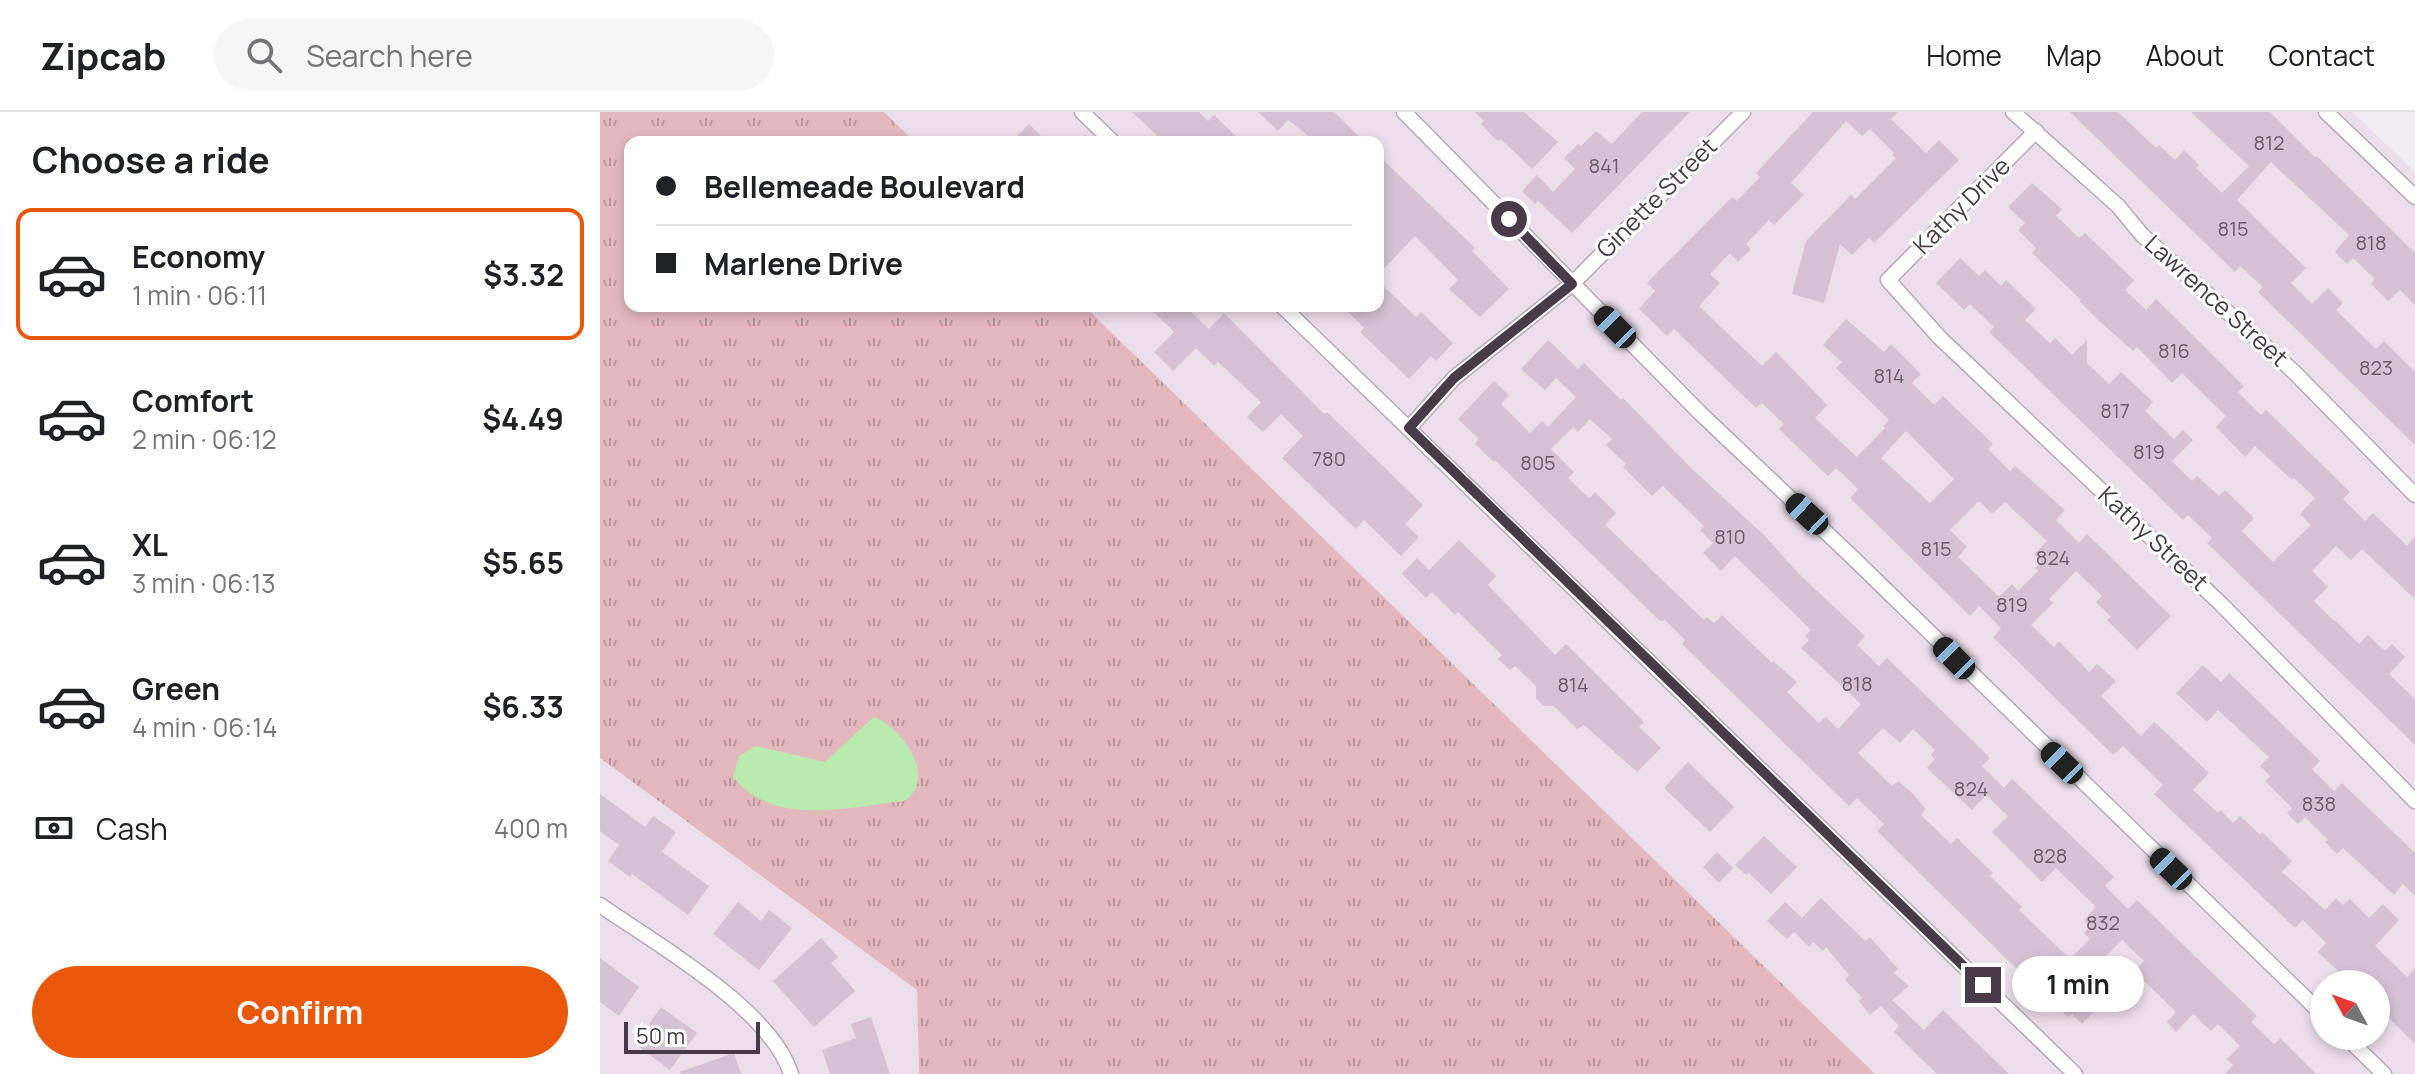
<!DOCTYPE html>
<meta charset="utf-8">
<style>
body{margin:0;font-family:Manrope,sans-serif;background:#f6f6f6;color:#202124;height:100vh;display:flex;flex-direction:column;font-size:30px;white-space:nowrap}
*{box-sizing:border-box;margin:0}
p{font-size:26px;color:#757577}
.icon{flex:none;width:44px;height:44px;fill:none;stroke:currentColor;stroke-width:2;stroke-linecap:round;stroke-linejoin:round}
.map{position:relative;flex:1;overflow:hidden}
.sheet{display:flex;flex-direction:column;background:#fff;width:600px}
.sheet>*{flex:none}
.guide{position:absolute;left:24px;top:24px;width:760px;height:176px;border-radius:16px;box-shadow:0 4px 12px #0003;display:grid;align-content:center;height:176px;padding:0 32px;background:#fff}
.needle{width:52px;rotate:311deg}
.fabs{position:absolute;left:1710px;top:858px;display:grid;gap:16px}
.fabs a{display:grid;place-items:center;width:80px;height:80px;border-radius:50%;background:#fff;box-shadow:0 4px 12px #0003;font-size:40px}
.scale{position:absolute;left:24px;bottom:20px;width:136px;box-sizing:border-box;padding-left:8px;border:4px solid #483a47;border-top:0;font-size:22px;line-height:28px;white-space:nowrap;color:#483a47;-webkit-text-stroke:6px #fff;paint-order:stroke}
.end{position:absolute;width:36px;height:36px;margin:-18px;border:10px solid #483a47;background:#fff;box-shadow:0 0 0 4px #fff}
.from{border-radius:50%}
.bubble{position:absolute;height:56px;border-radius:28px;background:#fff;box-shadow:0 4px 12px #0003;font-size:26px;font-weight:700;line-height:56px;text-align:center}
.car{position:absolute;width:24px;height:48px;margin:-24px -12px;border-radius:10px;box-shadow:0 0 6px 2px #0007;background:linear-gradient(#222 24%,#8ab4d8 0 40%,#222 0 76%,#8ab4d8 0 86%,#222 0)}
.guide b{display:flex;align-items:center;gap:28px;height:76px;font-size:30px}
.guide b+b{border-top:2px solid #e0e0e0}
.guide i{width:20px;height:20px;background:#202124}
ul{padding:0;list-style:none}
li{display:flex;align-items:center;gap:24px;height:132px;margin:0 16px 12px;padding:0 16px;border:4px solid transparent;border-radius:16px}
li div{flex:1}
li b{display:block;font-size:30px}
li em{font-style:normal;font-weight:700}
li.current{border-color:#ea580c}
li>.icon{width:72px;height:72px;stroke-width:1.5}
h2{padding:0 32px;font-size:36px;line-height:96px}
.pay{display:flex;align-items:center;gap:20px;height:88px;padding:0 32px;font-size:30px}
.pay p{margin-inline-start:auto}
.action{display:flex;gap:16px;margin-top:auto;padding:16px 32px}
.action a{flex:1;height:92px;border-radius:48px;background:#ea580c;color:#fff;font-size:32px;font-weight:700;line-height:92px;text-align:center}
header{display:flex;align-items:center;gap:48px;box-sizing:border-box;height:112px;padding:0 40px;background:#fff;border-bottom:2px solid #e0e0e0}
header strong{font-size:38px}
nav{display:flex;gap:44px;margin-inline-start:auto;font-size:28px}
.search{width:560px;height:72px;background:#f6f6f6;display:flex;align-items:center;gap:20px;box-sizing:border-box;padding:0 28px;border-radius:44px;color:#757577;font-size:30px}
main{display:flex;flex:1;min-height:0}
.map>svg:first-child{display:block}
</style>
<header>
<strong>Zipcab</strong>
<div class="search"><svg class="icon" aria-label="search" viewBox="0 0 24 24"><circle cx="10" cy="10" r="6"/><path d="M15 15l6 6"/></svg>Search here</div>
<nav><a>Home</a><a>Map</a><a>About</a><a>Contact</a></nav>
</header>
<main>
<section class="sheet">
<h2>Choose a ride</h2>
<ul>
<li class="current"><svg class="icon" aria-label="car" viewBox="0 0 24 24"><path d="M5 17H2v-5l4-1 3-4h7l3 4 3 1v5h-3M9 17h6M6 11h13"/><circle cx="7" cy="17" r="2"/><circle cx="17" cy="17" r="2"/></svg><div><b>Economy</b><p>1 min · 06:11</p></div><em>$3.32</em></li>
<li><svg class="icon" aria-label="car" viewBox="0 0 24 24"><path d="M5 17H2v-5l4-1 3-4h7l3 4 3 1v5h-3M9 17h6M6 11h13"/><circle cx="7" cy="17" r="2"/><circle cx="17" cy="17" r="2"/></svg><div><b>Comfort</b><p>2 min · 06:12</p></div><em>$4.49</em></li>
<li><svg class="icon" aria-label="car" viewBox="0 0 24 24"><path d="M5 17H2v-5l4-1 3-4h7l3 4 3 1v5h-3M9 17h6M6 11h13"/><circle cx="7" cy="17" r="2"/><circle cx="17" cy="17" r="2"/></svg><div><b>XL</b><p>3 min · 06:13</p></div><em>$5.65</em></li>
<li><svg class="icon" aria-label="car" viewBox="0 0 24 24"><path d="M5 17H2v-5l4-1 3-4h7l3 4 3 1v5h-3M9 17h6M6 11h13"/><circle cx="7" cy="17" r="2"/><circle cx="17" cy="17" r="2"/></svg><div><b>Green</b><p>4 min · 06:14</p></div><em>$6.33</em></li>
</ul>
<div class="pay"><svg class="icon" aria-label="cash" viewBox="0 0 24 24"><path d="M3 7h18v10H3z"/><circle cx="12" cy="12" r="2"/></svg>Cash<p>400 m</p></div>
<div class="action"><a>Confirm</a></div>
</section>
<div class="map">
<svg width="1815" height="962" viewBox="0 0 1815 962">
<defs>
<pattern id="grass-tufts" width="24" height="20" patternUnits="userSpaceOnUse" patternTransform="scale(2)"><rect width="24" height="20" fill="#e4b9be"/><path d="M3 7l-1-3M5 7V3M7 7l1-3M15 17l-1-3M17 17v-4M19 17l1-3" fill="none" stroke="#bb979c"/></pattern>
</defs>
<rect width="100%" height="100%" fill="#f4ecf3"/>
<g fill="#ecdeea" fill-rule="evenodd">
<path d="M284 0H1752L1815 60V962H1275L484 194H778V30H315ZM1724 872H1776V924H1724Z"/>
<polygon points="0,646 317,878 319,962 0,962"/>
</g>
<polygon fill="url(#grass-tufts)" points="0,0 284,0 315,30 30,30 30,194 484,194 1275,962 319,962 317,878 0,646"/>
<path fill="#b9eaaf" d="M274 605C297 613 330 654 314 679 312 683 308 686 304 689 247 695 175 716 133 665L139 644 156 634 225 650Z"/>
<g fill="#d5c2d4" fill-rule="evenodd">
<polygon points="532,0 599,0 608,9 614,3 642,30 564,30"/>
<polygon points="658,0 734,0 765,30 716,30 688,8 678,19"/>
<polygon points="875,0 924,0 958,30 932,57 901,27 899,29 894,26 881,12 884,9"/>
<polygon points="1042,0 1090,0 972,121 938,89 935,92 922,79 937,63 953,80 975,57 964,46 978,32 981,34 996,19 1012,32"/>
<path d="M1213 0H1298L1291 7 1326 41 1339 28 1359 48 1274 131 1269 126 1252 143 1240 132 1224 191 1192 182 1206 129 1251 83 1255 87 1296 46 1292 43 1294 41 1270 17 1262 24 1246 9 1191 71 1204 83 1174 113 1169 108 1146 132 1151 137 1138 150 1130 141 1110 162 1120 171 1099 194 1162 254 1176 240 1227 293 1215 306 1257 345 1285 316 1283 314 1289 308 1236 256 1242 250 1223 233 1246 207 1284 240 1291 232 1321 262 1312 271 1334 293 1343 284 1393 332 1388 337 1410 359 1415 354 1465 398 1456 408 1479 431 1487 422 1571 504 1537 538 1507 508 1511 505 1496 490 1502 484 1476 459 1449 487 1453 491 1431 513 1454 535 1459 529 1489 560 1497 552 1516 569 1501 584 1541 624 1554 610 1591 644 1609 661 1593 678 1618 701 1621 698 1633 711 1640 704 1660 723 1662 720 1692 749 1682 760 1725 798 1736 786 1743 793 1750 787 1769 806 1783 792 1799 808 1775 834 1807 865 1815 856V932L1776 893V872H1752L1718 840 1726 831 1703 808 1695 816 1554 682 1563 673 1523 634 1513 643 1393 525 1401 516 1379 494 1370 504 1250 386 1258 377 1236 356 1228 364 1179 317 1184 312 1162 291 1156 296 1074 217 1067 224 1039 197 1055 179 1047 171 1132 85 1137 89 1160 65 1156 61ZM1306 319 1354 367 1330 391 1281 346ZM1379 389 1392 402 1405 390 1447 429 1434 442 1441 450 1435 456 1438 459 1418 479 1412 472 1399 485 1358 445 1367 435 1350 418Z"/>
<polygon points="1470,0 1518,0 1556,36 1559,33 1575,48 1584,38 1599,53 1596,56 1622,81 1649,54 1591,0 1670,0 1715,45 1717,44 1815,141 1815,193 1800,178 1788,189 1771,172 1775,167 1753,146 1747,152 1735,140 1749,123 1671,50 1637,88 1706,156 1691,171 1712,192 1728,176 1743,191 1736,198 1776,237 1784,229 1815,260 1815,333 1658,180 1663,175 1640,154 1635,160"/>
<polygon points="429,12 447,30 411,30"/>
<polygon points="778,43 875,136 872,139 909,177 880,205 849,177 858,168 815,124 778,163"/>
<polygon points="1432,71 1462,97 1456,104 1479,126 1485,121 1534,168 1525,178 1546,198 1556,187 1644,274 1638,280 1661,303 1666,298 1750,380 1743,387 1765,409 1773,401 1807,434 1815,424 1815,487 1762,437 1751,448 1736,434 1712,459 1728,475 1714,489 1734,509 1735,508 1759,532 1768,523 1785,539 1792,532 1805,545 1789,562 1815,587 1815,633 1607,431 1612,426 1588,403 1583,408 1389,220 1394,215 1370,192 1364,198 1336,171 1360,146 1379,164 1385,158 1401,174 1406,168 1436,197 1425,208 1450,231 1455,226 1472,243 1487,228 1487,251 1509,272 1521,260 1553,290 1545,299 1574,327 1583,318 1593,328 1572,349 1592,369 1597,364 1619,384 1625,378 1654,406 1642,419 1673,450 1711,413 1700,402 1715,386 1694,366 1692,368 1655,334 1645,345 1616,315 1626,304 1582,261 1572,271 1537,235 1533,239 1497,207 1479,189 1481,188 1432,141 1436,136 1418,118 1425,111 1408,95"/>
<polygon points="778,169 816,205 821,200 853,231 836,249 831,244 809,267 760,220 764,216 742,194 778,194"/>
<polygon points="548,194 585,194 609,217 624,201 724,302 727,300 823,393 805,412 819,425 801,444 764,408 756,417 682,346 703,324 681,302 663,320 647,305 661,290 618,250 614,254 596,236 573,259 554,240 574,220"/>
<path d="M948 228 978 257 984 251 1021 288 1023 286 1091 356 1165 424 1198 461 1265 524 1257 533 1279 554 1287 546 1372 628 1390 646 1382 654 1404 676 1412 667 1514 765 1505 774 1528 797 1537 788 1657 904 1651 910 1674 932 1680 926 1716 962H1625L1633 953 1627 947 1640 934 1618 912 1611 919 1593 902 1576 920 1567 910 1576 900 1534 859 1544 849 1522 828 1496 854 1518 875 1482 912 1472 902 1468 905 1428 868 1277 719 1284 712 1257 686 1249 694 1082 532 1085 528 1065 508 1060 509 895 348 894 350 875 332 879 327 858 307 894 269 909 283 901 292 930 321 942 309 948 315 976 285 956 266 945 278 921 257ZM990 307 1012 327 1006 333 1026 352 1023 355 1052 384 1063 374 1104 414 1100 418 1113 431 1103 441 1121 459 1135 444 1211 518 1205 524 1209 528 1201 536 1261 592 1238 617 1226 605 1219 611 1187 580 1197 570 1173 549 1172 551 1122 503 1114 511 1107 505 1104 508 1005 413 1016 401 995 380 989 386 968 366 974 360 951 337 973 315 978 320ZM1283 616 1300 631 1313 617 1335 638 1331 643 1335 647 1327 656 1372 698 1386 683 1408 704 1392 720 1442 770 1456 756 1496 795 1484 808 1490 814 1484 821 1490 827 1470 847 1419 798 1422 795 1390 764 1393 761 1357 726 1351 732 1321 703 1326 697 1312 681 1298 669 1292 674 1258 641Z"/>
<polygon points="859,428 896,464 888,473 955,543 966,532 1044,610 1039,615 1061,636 1037,660 984,613 977,617 954,594 944,594 936,587 936,574 915,554 910,558 898,547 902,543 858,500 855,503 832,480 826,486 802,462 817,446 829,458"/>
<polygon points="1603,553 1621,570 1629,561 1720,649 1712,657 1734,679 1742,671 1815,741 1815,784 1803,772 1794,783 1743,736 1737,742 1725,730 1728,728 1705,705 1698,712 1687,701 1692,696 1665,669 1670,664 1660,654 1669,645 1618,598 1607,610 1576,581"/>
<polygon points="1088,650 1134,695 1110,720 1064,676"/>
<polygon points="0,682 45,715 53,704 76,720 62,740 109,774 88,803 32,762 30,765 8,749 19,733 0,719"/>
<polygon points="1164,724 1197,755 1171,782 1149,761 1146,763 1135,753"/>
<polygon points="1117,740 1133,756 1119,771 1103,755"/>
<polygon points="1221,786 1265,829 1270,825 1298,857 1294,861 1309,874 1292,888 1324,918 1343,898 1409,962 1337,962 1294,920 1299,914 1281,894 1270,903 1259,889 1262,886 1245,868 1249,863 1226,835 1223,839 1213,830 1209,835 1194,820 1187,827 1167,809 1185,790 1202,806"/>
<polygon points="138,790 161,809 169,798 192,816 159,858 113,822"/>
<polygon points="221,826 238,845 231,851 255,879 214,915 173,869"/>
<polygon points="0,846 39,875 19,904 0,890"/>
<polygon points="61,895 97,921 70,958 35,932"/>
<polygon points="271,905 290,962 230,962 222,938 256,926 251,912"/>
<polygon points="134,941 141,962 81,962 80,960"/>
</g>
<g fill="none" stroke-linecap="round" stroke-linejoin="round">
<g stroke="#b9a9b7" stroke-width="17">
<g id="minor">
<polyline points="482,0 513,30"/>
<polyline points="804,0 1100,301 1249,442 1724,904"/>
<polyline points="1413,0 1518,94 1542,123 1694,260 1815,383"/>
<polyline points="1726,0 1815,85"/>
<polyline points="1436,19 1288,168 1340,226 1621,492 1815,689"/>
<polyline points="682,194 1475,962"/>
<polyline points="809,316 854,266 972,172 1143,0"/>
<path d="M0 793C56 832 171 897 191 962"/>
<polyline points="1745,924 1784,962"/>
</g>
</g>
<use href="#minor" stroke="#fff" stroke-width="14"/>
</g>
<g fill="none" stroke-linecap="round" stroke-linejoin="round">
<polyline stroke="#483a47" stroke-width="10" points="909,107 972,172 854,266 809,316 1383,873"/>
</g>
<g text-anchor="middle" stroke-width="6" stroke-linejoin="round" paint-order="stroke">
<g font-size="20" fill="#6b5c6a">
<text x="1669" y="38">812</text>
<text x="1004" y="61">841</text>
<text x="1633" y="124">815</text>
<text x="1771" y="138">818</text>
<text x="1574" y="246">816</text>
<text x="1776" y="263">823</text>
<text x="1289" y="271">814</text>
<text x="1515" y="306">817</text>
<text x="1549" y="347">819</text>
<text x="729" y="354">780</text>
<text x="938" y="358">805</text>
<text x="1130" y="432">810</text>
<text x="1336" y="444">815</text>
<text x="1453" y="453">824</text>
<text x="1412" y="500">819</text>
<text x="1257" y="579">818</text>
<text x="973" y="580">814</text>
<text x="1371" y="684">824</text>
<text x="1719" y="699">838</text>
<text x="1450" y="751">828</text>
<text x="1503" y="818">832</text>
</g>
<g font-size="24" fill="#483a47" stroke="#fff">
<text transform="translate(1057 86) rotate(-45)" y="8">Ginette Street</text>
<text transform="translate(1362 94) rotate(-45)" y="8">Kathy Drive</text>
<text transform="translate(1616 189) rotate(42)" y="8">Lawrence Street</text>
<text transform="translate(1553 427) rotate(43)" y="8">Kathy Street</text>
</g>
</g>
</svg>
<div class="fabs">
<a><svg class="needle" viewBox="-14 -14 28 28"><path d="M0-13l5 13h-10z" fill="#e53935"/><path d="M0 13l5-13h-10z" fill="#757577"/></svg></a>
</div>
<div class="scale">50 m</div>
<i class="end from" style="left:909px;top:107px"></i>
<i class="end" style="left:1383px;top:873px"></i>
<div class="bubble" style="left:1412px;top:844px;width:132px">1 min</div>
<i class="car" style="left:1015px;top:215px;rotate:315deg"></i>
<i class="car" style="left:1207px;top:402px;rotate:313deg"></i>
<i class="car" style="left:1354px;top:546px;rotate:315deg"></i>
<i class="car" style="left:1462px;top:651px;rotate:314deg"></i>
<i class="car" style="left:1571px;top:757px;rotate:314deg"></i>
<div class="guide">
<b><i class="from"></i>Bellemeade Boulevard</b>
<b><i></i>Marlene Drive</b>
</div>
</div>
</main>
